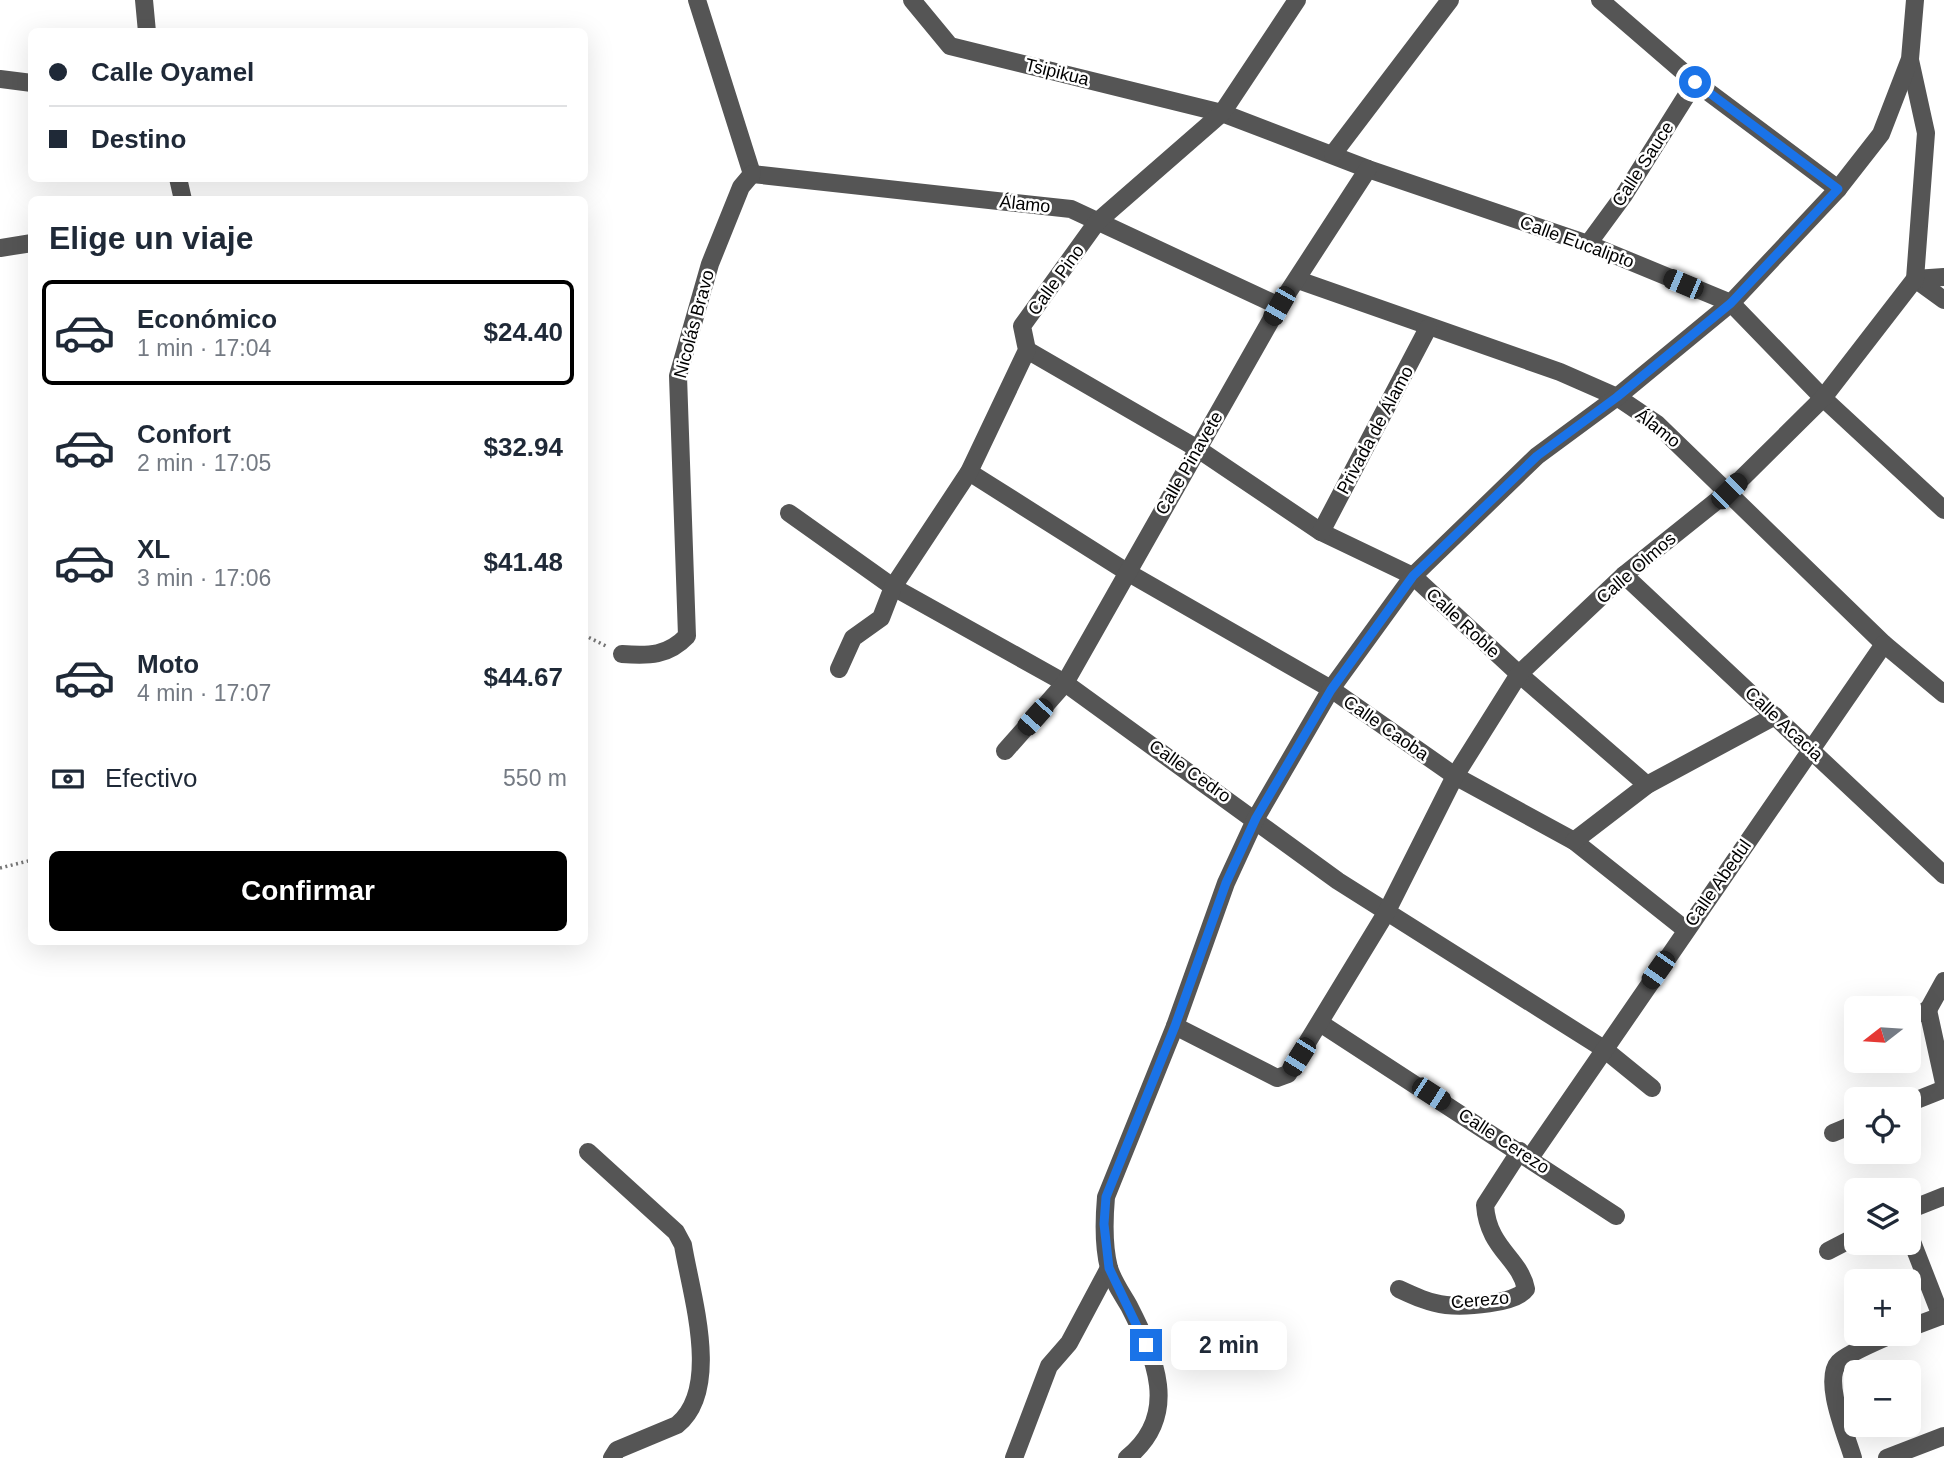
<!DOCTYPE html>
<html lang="es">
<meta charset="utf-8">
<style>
body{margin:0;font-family:Arial,sans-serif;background:#f6f6f7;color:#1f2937;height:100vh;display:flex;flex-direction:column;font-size:26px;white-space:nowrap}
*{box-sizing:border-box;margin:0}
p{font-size:23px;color:#747a83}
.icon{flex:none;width:38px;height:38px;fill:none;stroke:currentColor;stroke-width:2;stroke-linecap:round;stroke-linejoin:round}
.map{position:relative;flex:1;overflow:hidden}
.panel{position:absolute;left:28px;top:196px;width:560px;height:749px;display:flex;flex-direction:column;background:#fff;border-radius:10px;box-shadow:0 7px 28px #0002}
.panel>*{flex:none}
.hud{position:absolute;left:28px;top:28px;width:560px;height:154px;border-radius:10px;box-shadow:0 7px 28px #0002;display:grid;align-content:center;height:154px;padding:0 21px;background:#fff}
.needle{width:46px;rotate:253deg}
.fabs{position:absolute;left:1844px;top:996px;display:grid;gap:14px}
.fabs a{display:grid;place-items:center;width:77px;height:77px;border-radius:10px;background:#fff;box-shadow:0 7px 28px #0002;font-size:35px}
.end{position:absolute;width:32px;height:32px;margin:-16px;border:9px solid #1a73e8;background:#fff;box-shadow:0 0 0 4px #fff}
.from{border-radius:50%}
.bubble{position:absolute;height:49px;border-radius:10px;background:#fff;box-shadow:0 7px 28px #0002;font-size:23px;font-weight:700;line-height:49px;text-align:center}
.car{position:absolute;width:21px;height:42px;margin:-21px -10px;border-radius:9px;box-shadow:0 0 5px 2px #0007;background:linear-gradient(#222 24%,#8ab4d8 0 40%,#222 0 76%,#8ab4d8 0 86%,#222 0)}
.hud b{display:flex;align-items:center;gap:24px;height:66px;font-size:26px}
.hud b+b{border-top:2px solid #e0e1e3}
.hud i{width:18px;height:18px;background:#1f2937}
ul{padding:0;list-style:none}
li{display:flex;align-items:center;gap:21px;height:105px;margin:0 14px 10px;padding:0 7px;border:4px solid transparent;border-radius:10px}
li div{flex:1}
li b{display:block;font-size:26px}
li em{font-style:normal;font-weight:700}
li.active{border-color:#000}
li>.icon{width:63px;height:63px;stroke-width:1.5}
h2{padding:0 21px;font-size:32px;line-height:84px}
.pay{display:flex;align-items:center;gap:18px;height:77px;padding:0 21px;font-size:26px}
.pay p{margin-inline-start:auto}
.button{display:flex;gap:14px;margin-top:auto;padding:14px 21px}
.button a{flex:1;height:80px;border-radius:10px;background:#000;color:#fff;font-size:28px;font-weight:700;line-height:80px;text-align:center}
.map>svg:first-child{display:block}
</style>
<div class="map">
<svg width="1944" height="1458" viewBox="0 0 1944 1458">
<rect width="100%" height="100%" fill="#fff"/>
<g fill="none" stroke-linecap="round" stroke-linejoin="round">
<g stroke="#777" stroke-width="3.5" stroke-dasharray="2 3.5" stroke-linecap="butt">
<polyline points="584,635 608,647"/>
<polyline points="0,868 32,860"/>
</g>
<g stroke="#555" stroke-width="18">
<polyline points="144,0 147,32"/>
<polyline points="697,0 752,174"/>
<polyline points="912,0 950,46 1222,113 1368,169 1588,244 1731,303 1823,398 1944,510"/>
<polyline points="1600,0 1695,82 1838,189"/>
<polyline points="0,79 32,83"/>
<polyline points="1333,154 1450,0"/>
<polyline points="752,174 1071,209 1279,306"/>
<polyline points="178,178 183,200"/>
<polyline points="1588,244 1624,195 1695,82"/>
<polyline points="0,248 32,243"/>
<polyline points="1915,279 1944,300"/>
<polyline points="1915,279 1944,277"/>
<polyline points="1298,280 1560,372 1617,397 1657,424 1884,644 1944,694"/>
<polyline points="1027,350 1198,449 1321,532 1413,576 1519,674 1647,785"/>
<polyline points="969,472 1127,572 1331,689 1455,776 1574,841 1686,930"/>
<polyline points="789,513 893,587 1065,683 1338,881 1604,1049 1652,1088"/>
<polyline points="1321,532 1428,328"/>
<polyline points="1624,575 1944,875"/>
<path d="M622 654C649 656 668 656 687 636L678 376 710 264 741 187 752 174"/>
<polyline points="839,669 853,638 881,618 893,587 969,472 1027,350 1022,326 1097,222 1222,113 1297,0"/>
<polyline points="1005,751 1065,683 1279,306 1368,169"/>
<polyline points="1574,841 1647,785 1775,716"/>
<polyline points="1928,1010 1944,1083"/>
<polyline points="1928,1010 1944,981"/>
<polyline points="1909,1017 1928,1010"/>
<polyline points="1320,1023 1616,1216"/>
<polyline points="1175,1026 1277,1078 1288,1074 1386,913 1455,776 1519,674 1624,575 1729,491 1823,398 1915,279 1926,133 1910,60"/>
<polyline points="1909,1103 1944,1089"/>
<polyline points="1833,1133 1857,1123"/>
<path d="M588 1152 676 1232 683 1245C691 1294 722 1389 677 1425L617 1450 612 1458"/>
<polyline points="1530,1158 1884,644"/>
<polyline points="1909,1210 1944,1196"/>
<polyline points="1909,1234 1941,1316"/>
<polyline points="1828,1251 1857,1236"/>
<path d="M1399 1289C1414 1296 1429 1303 1446 1305 1464 1307 1516 1304 1526 1289 1520 1258 1488 1249 1485 1205L1520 1151"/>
<polyline points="1909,1328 1944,1315"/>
<polyline points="1014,1458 1049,1366 1069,1343 1109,1268"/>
<path d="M1127 1458C1181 1415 1155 1357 1129 1306 1122 1294 1113 1281 1109 1268 1103 1245 1104 1220 1106 1197L1175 1026 1226 883 1256 818 1331 689 1413 576 1537 456 1617 397 1731 303 1838 189 1881 134 1910 59 1915 0"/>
<path d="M1853 1458C1847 1437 1822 1380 1839 1362 1848 1353 1880 1340 1893 1334"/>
<polyline points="1887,1458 1944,1436"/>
</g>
</g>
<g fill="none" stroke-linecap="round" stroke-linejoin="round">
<polyline stroke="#1a73e8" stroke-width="9" points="1146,1345 1109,1268 1104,1224 1106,1197 1175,1026 1226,883 1256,818 1331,690 1413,576 1537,456 1617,397 1731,303 1838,189 1695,82"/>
</g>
<g text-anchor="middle" stroke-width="5" stroke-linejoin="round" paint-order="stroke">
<g font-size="18" fill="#000" stroke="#fff">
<text transform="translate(1057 72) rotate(14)" y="6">Tsipikua</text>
<text transform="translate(1643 164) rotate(-57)" y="6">Calle Sauce</text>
<text transform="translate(1025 204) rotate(6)" y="6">Álamo</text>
<text transform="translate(1577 242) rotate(20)" y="6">Calle Eucalipto</text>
<text transform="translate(1056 280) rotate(-54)" y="6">Calle Pino</text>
<text transform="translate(694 324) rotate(-75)" y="6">Nicolás Bravo</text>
<text transform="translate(1658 428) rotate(38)" y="6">Álamo</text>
<text transform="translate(1375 430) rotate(-62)" y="6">Privada de Álamo</text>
<text transform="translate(1189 463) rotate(-60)" y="6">Calle Pinavete</text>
<text transform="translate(1636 568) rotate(-41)" y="6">Calle Olmos</text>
<text transform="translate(1463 623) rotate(43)" y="6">Calle Roble</text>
<text transform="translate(1784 724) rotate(43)" y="6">Calle Acacia</text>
<text transform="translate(1386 728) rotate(35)" y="6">Calle Caoba</text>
<text transform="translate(1190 771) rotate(35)" y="6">Calle Cedro</text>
<text transform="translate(1718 883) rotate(-55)" y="6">Calle Abedul</text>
<text transform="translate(1504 1141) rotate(33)" y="6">Calle Cerezo</text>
<text transform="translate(1480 1300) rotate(-5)" y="6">Cerezo</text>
</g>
</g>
</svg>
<div class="fabs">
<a><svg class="needle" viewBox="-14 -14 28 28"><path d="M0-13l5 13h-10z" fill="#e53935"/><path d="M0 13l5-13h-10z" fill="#747a83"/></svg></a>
<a><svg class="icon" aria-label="locate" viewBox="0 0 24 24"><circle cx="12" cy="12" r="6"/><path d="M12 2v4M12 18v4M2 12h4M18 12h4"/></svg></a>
<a><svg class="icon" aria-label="layers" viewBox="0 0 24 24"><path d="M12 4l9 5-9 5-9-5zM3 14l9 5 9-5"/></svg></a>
<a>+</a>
<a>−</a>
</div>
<i class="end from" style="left:1695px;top:82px"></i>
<i class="end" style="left:1146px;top:1345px"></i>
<div class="bubble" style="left:1171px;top:1321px;width:116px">2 min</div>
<i class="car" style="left:1683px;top:284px;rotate:293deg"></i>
<i class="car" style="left:1279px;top:306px;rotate:210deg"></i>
<i class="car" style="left:1729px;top:491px;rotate:45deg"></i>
<i class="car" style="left:1035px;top:717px;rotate:222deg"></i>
<i class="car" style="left:1658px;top:970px;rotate:215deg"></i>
<i class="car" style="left:1299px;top:1057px;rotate:212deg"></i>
<i class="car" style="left:1431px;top:1094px;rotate:123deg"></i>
<div class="hud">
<b><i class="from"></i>Calle Oyamel</b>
<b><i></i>Destino</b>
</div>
<section class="panel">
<h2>Elige un viaje</h2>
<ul>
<li class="active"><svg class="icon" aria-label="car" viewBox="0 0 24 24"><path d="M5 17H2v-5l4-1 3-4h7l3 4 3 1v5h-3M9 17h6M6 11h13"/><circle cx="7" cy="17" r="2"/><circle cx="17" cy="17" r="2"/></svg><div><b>Económico</b><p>1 min · 17:04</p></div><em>$24.40</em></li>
<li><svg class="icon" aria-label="car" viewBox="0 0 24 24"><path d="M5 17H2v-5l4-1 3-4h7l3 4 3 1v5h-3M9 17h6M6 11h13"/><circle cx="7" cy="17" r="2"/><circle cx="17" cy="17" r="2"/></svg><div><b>Confort</b><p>2 min · 17:05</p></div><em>$32.94</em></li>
<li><svg class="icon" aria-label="car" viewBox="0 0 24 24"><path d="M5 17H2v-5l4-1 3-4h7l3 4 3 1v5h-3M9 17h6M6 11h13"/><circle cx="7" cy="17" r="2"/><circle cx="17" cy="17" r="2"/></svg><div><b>XL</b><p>3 min · 17:06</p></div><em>$41.48</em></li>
<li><svg class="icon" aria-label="car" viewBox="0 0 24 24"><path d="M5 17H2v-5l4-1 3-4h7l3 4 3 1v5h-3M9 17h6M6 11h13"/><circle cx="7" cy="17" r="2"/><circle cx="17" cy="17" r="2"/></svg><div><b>Moto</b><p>4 min · 17:07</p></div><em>$44.67</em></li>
</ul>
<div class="pay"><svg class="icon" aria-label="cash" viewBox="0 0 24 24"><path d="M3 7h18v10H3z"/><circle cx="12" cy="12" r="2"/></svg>Efectivo<p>550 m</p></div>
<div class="button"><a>Confirmar</a></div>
</section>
</div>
